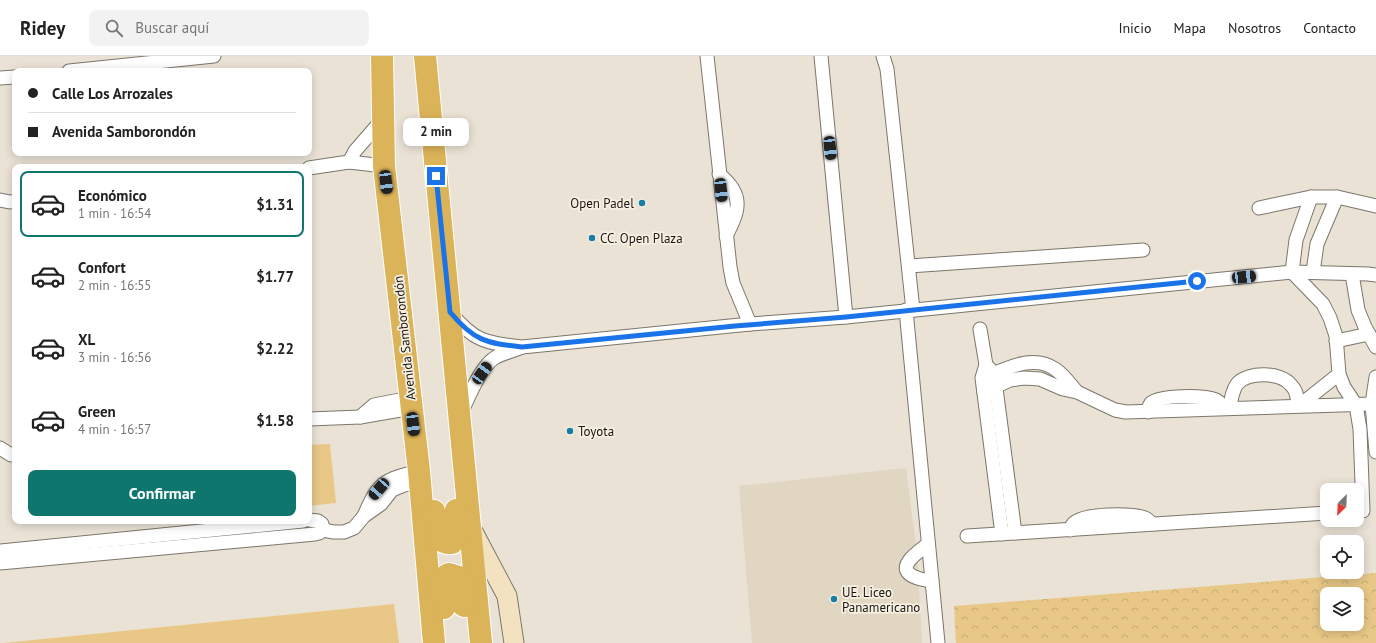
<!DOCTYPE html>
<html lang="es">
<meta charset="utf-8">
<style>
body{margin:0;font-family:"PT Sans",sans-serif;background:#f2f2f2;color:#222;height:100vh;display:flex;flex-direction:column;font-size:15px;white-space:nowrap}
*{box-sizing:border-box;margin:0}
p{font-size:13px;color:#767676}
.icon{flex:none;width:22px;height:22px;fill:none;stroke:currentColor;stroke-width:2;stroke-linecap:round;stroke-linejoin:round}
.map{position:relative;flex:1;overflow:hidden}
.sheet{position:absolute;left:12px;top:108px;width:300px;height:360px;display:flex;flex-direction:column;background:#fff;border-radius:8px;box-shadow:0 2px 10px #0003}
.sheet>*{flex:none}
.banner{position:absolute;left:12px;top:12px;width:300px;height:88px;border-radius:8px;box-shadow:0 2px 10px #0003;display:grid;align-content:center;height:88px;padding:0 16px;background:#fff}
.needle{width:26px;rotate:204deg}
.buttons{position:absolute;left:1320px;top:427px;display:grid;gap:8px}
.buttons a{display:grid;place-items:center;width:44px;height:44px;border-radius:8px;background:#fff;box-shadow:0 2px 10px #0003;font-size:20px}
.end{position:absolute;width:18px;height:18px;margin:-9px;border:5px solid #1a73e8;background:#fff;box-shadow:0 0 0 2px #fff}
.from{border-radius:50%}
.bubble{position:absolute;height:28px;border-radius:8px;background:#fff;box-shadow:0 2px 10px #0003;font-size:13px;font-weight:600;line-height:28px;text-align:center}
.car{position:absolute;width:12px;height:24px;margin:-12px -6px;border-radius:5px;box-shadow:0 0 3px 1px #0007;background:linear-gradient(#222 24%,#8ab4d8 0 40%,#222 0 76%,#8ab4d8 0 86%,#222 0)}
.banner b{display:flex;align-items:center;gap:14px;height:38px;font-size:15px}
.banner b+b{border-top:1px solid #e0e0e0}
.banner i{width:10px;height:10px;background:#222}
ul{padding:7px 0 0;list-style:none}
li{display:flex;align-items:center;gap:12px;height:66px;margin:0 8px 6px;padding:0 8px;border:2px solid transparent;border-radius:8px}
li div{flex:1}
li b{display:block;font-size:15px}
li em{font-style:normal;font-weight:600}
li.current{border-color:#0f766e}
li>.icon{width:36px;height:36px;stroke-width:1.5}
.cta{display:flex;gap:8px;margin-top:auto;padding:8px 16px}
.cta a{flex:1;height:46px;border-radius:8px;background:#0f766e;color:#fff;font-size:16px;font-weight:600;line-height:46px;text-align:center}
header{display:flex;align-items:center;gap:24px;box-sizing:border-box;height:56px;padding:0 20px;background:#fff;border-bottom:1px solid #e0e0e0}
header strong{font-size:19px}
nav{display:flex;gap:22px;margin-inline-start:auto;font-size:14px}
.search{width:280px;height:36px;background:#f2f2f2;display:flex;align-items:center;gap:10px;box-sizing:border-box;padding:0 14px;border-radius:8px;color:#767676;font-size:15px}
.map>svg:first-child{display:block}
</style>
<header>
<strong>Ridey</strong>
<div class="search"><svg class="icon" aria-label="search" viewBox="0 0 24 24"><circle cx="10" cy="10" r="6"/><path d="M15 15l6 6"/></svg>Buscar aquí</div>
<nav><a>Inicio</a><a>Mapa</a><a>Nosotros</a><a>Contacto</a></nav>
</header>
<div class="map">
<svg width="1376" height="587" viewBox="0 0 1376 587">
<defs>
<pattern id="forest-crowns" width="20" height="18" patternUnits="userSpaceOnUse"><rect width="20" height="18" fill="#e9c887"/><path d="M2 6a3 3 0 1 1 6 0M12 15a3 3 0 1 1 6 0" fill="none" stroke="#c7ab74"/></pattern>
</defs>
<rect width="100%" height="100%" fill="#eae2d5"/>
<polygon fill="#e0d6c1" points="906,412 917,498 922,587 752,587 739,430"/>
<g fill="#e9c887">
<polygon points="330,388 336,447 309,450 309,389"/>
<polygon points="394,548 399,587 3,587"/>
</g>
<path fill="url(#forest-crowns)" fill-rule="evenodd" d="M1376 517V587H956L954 550ZM1327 538H1357V568H1327Z"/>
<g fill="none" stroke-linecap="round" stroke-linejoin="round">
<g stroke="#7c766a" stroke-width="15">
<g id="minor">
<polyline points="707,0 730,211 733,227 750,268"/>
<polyline points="821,0 846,261"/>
<polyline points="883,0 887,13 913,254"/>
<polyline points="69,15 214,0"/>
<polyline points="0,22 15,21"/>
<polyline points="349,106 355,95 382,64"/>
<polyline points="309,112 349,106 384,110"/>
<path d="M719 118C745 139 739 155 726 180"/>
<polyline points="1311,141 1296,184 1292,216 1323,248 1330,262 1336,280 1339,318 1344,331 1356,349 1360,373 1363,455"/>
<polyline points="0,144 10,146 15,145"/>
<polyline points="1259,152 1311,141 1337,141 1376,150"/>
<polyline points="909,210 1143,194"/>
<polyline points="1313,216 1317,188 1337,141"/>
<polyline points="1352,218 1358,254 1365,271 1376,291"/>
<polyline points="906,254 938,587"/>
<path d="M451 257C474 286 487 287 522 291L750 268 846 261 1292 216 1368 218 1376 219"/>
<polyline points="980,273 986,309 982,322 1002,478"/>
<polyline points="1336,285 1369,278"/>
<polyline points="986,309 994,317 1015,477"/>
<path d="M986 321C1007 312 1034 298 1055 313 1064 319 1070 328 1077 336"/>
<polyline points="1376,321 1372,348 1376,396"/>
<polyline points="984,336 1010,324 1024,322 1040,323 1063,333 1077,336 1115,354 1126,356 1372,348"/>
<polyline points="1300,349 1339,318"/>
<path d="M1230 352C1231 344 1232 335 1237 328 1248 315 1281 316 1291 329 1297 335 1297 341 1298 349"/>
<path d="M1148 356C1148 353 1149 350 1151 347 1160 339 1204 339 1216 344 1220 346 1222 349 1225 352"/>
<path d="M461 357C469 341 481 309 496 301 504 297 512 295 520 292"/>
<polyline points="360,361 374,349 410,342"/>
<polyline points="309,363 360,361 412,352"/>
<polyline points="0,392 11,399 15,399"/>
<path d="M364 460C378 427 384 423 419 415"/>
<polyline points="309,464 318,465 322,468 323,474"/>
<path d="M1070 474C1071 472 1071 470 1073 468 1082 457 1132 457 1145 462 1148 463 1150 466 1152 468"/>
<polyline points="967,480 1327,457"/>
<path d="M928 488C922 493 913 499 909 505 898 520 923 524 932 525"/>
<polyline points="0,495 303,465"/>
<polyline points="0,507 315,478 319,477 323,474 334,476 344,476 354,472 364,460 381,448 392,434 404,429 420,426"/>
</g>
</g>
<g stroke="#7c766a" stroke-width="21">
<polyline id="secondary" points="471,472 507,540 514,587"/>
</g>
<g stroke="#fff" stroke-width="24">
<g id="trunk">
<polyline points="382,0 384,110 419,415 434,587"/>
<polyline points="425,0 481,587"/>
<polyline points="434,455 439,484 447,487 452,487 456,481 456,454"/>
<path d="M444 552C443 541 437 523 449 518L459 521 462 525 464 550"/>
</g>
</g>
<use href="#minor" stroke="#fff" stroke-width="13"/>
<use href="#secondary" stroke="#f2e2c0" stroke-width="19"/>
<use href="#trunk" stroke="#dbb358" stroke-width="22"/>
</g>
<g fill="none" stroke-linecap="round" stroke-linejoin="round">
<path stroke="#1a73e8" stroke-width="5" d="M436 120 450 256C474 285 486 287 522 291L735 270 846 261 1197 225"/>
</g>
<g fill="#187ca7" stroke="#f7f0e2" stroke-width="1.5">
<circle cx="642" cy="147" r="4"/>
<circle cx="592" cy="182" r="4"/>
<circle cx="570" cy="375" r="4"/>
<circle cx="834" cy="543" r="4"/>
</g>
<g text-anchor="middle" stroke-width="3.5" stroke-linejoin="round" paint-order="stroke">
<g font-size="13" fill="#1a1713" stroke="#f7f0e2" text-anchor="start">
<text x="634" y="152" text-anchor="end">Open Padel</text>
<text x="600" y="187">CC. Open Plaza</text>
<text x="578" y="380">Toyota</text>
<text x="842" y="541">UE. Liceo<tspan x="842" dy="15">Panamericano</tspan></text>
</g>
<g font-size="13" fill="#1a1713" stroke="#f7f0e2">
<text transform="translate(404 282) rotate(-96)" y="5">Avenida Samborondón</text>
</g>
</g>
</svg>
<div class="buttons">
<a><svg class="needle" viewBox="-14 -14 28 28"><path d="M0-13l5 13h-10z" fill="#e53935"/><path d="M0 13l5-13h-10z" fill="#767676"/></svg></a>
<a><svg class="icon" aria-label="locate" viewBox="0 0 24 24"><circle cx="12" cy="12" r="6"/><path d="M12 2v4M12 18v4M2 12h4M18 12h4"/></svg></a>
<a><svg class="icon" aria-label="layers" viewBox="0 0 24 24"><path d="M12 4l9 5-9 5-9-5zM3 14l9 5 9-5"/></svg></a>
</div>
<i class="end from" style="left:1197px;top:225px"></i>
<i class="end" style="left:436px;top:120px"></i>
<div class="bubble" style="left:403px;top:62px;width:66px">2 min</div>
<i class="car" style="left:830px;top:92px;rotate:174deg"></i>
<i class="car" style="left:386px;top:126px;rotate:173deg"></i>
<i class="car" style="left:721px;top:134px;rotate:174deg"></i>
<i class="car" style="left:1244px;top:221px;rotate:84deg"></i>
<i class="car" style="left:482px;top:317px;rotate:35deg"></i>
<i class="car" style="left:413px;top:368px;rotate:173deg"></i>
<i class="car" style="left:379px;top:433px;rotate:221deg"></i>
<div class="banner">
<b><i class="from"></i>Calle Los Arrozales</b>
<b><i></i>Avenida Samborondón</b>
</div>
<section class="sheet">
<ul>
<li class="current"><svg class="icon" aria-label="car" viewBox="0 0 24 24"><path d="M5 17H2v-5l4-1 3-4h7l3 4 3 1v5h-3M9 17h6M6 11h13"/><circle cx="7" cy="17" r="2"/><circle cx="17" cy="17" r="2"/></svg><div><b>Económico</b><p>1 min · 16:54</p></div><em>$1.31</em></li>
<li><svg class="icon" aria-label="car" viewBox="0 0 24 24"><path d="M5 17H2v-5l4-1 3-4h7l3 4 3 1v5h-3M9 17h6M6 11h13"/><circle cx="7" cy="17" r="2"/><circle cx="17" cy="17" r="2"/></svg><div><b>Confort</b><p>2 min · 16:55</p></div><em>$1.77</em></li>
<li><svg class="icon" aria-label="car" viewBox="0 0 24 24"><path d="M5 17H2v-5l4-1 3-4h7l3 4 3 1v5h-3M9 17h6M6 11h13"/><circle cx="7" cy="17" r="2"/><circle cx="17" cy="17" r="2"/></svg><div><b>XL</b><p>3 min · 16:56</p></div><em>$2.22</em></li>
<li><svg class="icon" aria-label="car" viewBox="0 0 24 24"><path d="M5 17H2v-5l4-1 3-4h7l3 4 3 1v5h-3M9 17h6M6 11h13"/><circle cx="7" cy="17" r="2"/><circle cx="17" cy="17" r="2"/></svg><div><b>Green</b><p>4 min · 16:57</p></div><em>$1.58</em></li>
</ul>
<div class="cta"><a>Confirmar</a></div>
</section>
</div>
